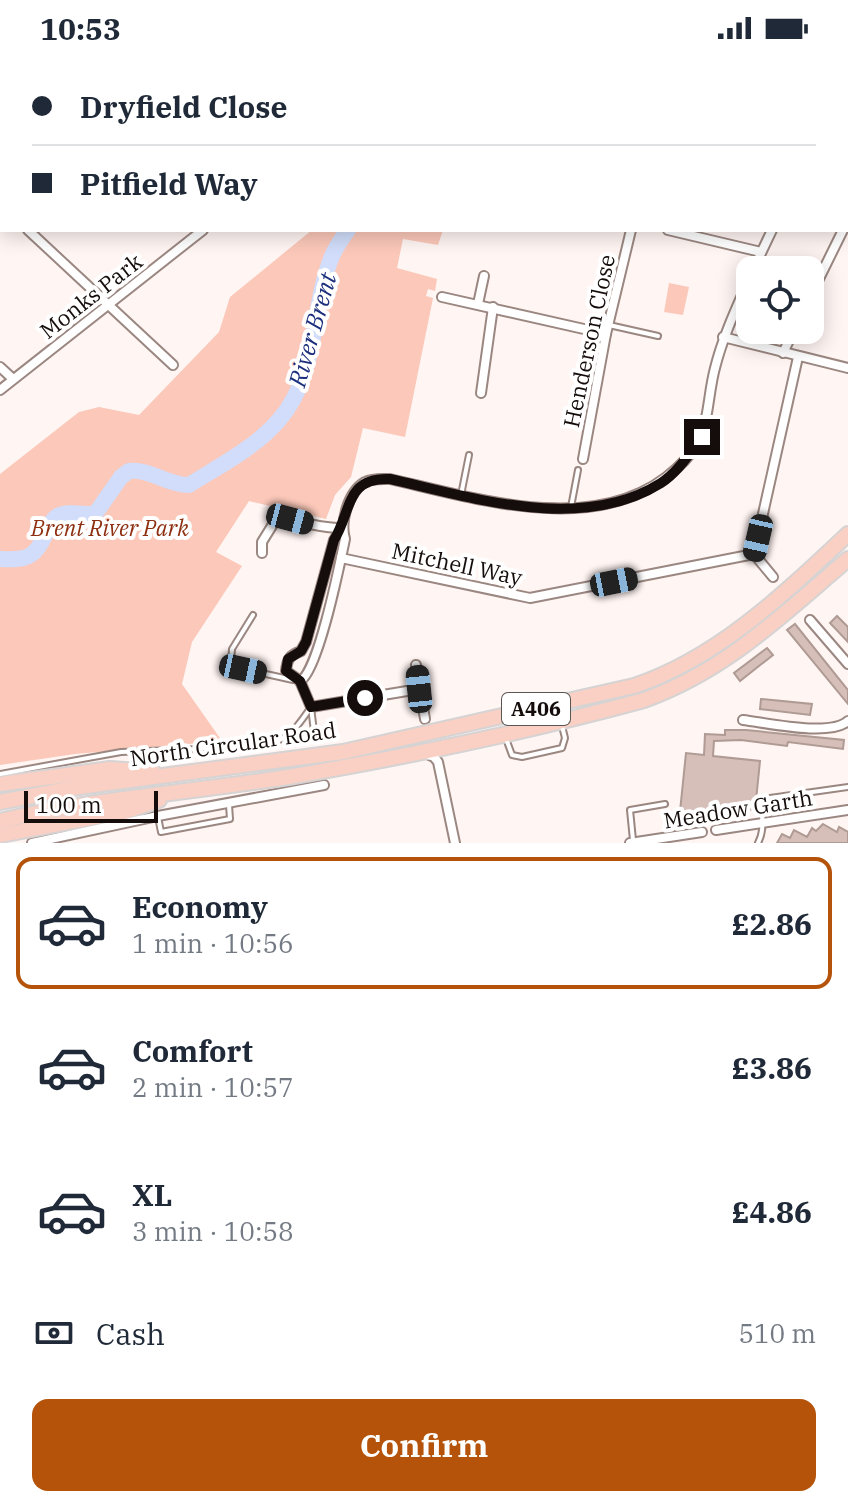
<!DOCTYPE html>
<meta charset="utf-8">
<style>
body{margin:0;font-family:"IBM Plex Serif",serif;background:#f2f2f3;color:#1f2937;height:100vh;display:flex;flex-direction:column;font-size:30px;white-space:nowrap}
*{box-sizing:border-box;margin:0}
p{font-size:26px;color:#747a83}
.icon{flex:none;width:44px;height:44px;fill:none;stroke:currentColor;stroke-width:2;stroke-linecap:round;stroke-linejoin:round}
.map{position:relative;height:787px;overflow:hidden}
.panel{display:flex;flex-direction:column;background:#fff;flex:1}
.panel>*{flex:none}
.top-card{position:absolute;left:0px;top:0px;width:848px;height:176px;box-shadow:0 4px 20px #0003;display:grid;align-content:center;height:176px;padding:0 32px;background:#fff}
.tools{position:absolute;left:736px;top:200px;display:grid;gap:16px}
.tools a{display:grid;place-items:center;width:88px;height:88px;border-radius:16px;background:#fff;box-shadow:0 4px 20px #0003;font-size:40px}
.scale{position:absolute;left:24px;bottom:20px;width:134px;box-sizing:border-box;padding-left:8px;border:4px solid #140d0b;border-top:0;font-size:22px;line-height:28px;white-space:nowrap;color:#140d0b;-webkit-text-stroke:6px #fff;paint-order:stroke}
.end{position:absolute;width:36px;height:36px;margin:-18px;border:10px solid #140d0b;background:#fff;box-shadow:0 0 0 4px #fff}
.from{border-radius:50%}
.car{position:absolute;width:24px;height:48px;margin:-24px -12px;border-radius:10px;box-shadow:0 0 6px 2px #0007;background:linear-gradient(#222 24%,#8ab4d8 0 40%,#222 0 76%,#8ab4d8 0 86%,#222 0)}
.top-card b{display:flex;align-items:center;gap:28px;height:76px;font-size:30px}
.top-card b+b{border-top:2px solid #e0e1e3}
.top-card i{width:20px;height:20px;background:#1f2937}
ul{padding:14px 0 0;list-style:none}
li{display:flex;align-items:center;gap:24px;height:132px;margin:0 16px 12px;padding:0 16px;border:4px solid transparent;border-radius:16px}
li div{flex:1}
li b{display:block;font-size:30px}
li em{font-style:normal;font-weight:800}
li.active{border-color:#b45309}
li>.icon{width:72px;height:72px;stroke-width:1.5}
.pay{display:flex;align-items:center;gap:20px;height:88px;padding:0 32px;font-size:30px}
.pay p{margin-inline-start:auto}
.cta{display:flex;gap:16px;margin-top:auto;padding:16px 32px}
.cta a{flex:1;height:92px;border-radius:16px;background:#b45309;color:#fff;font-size:32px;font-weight:800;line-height:92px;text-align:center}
.status{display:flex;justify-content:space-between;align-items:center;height:56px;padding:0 40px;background:#fff;direction:ltr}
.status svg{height:22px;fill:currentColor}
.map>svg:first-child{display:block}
</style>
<div class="status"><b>10:53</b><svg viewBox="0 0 49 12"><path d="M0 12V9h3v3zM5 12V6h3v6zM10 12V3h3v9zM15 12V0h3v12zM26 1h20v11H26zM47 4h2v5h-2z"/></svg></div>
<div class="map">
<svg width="848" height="787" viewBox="0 0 848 787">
<rect width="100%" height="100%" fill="#fff5f3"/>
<g fill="#fbc8b9">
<polygon points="481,0 723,0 479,2"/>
<polygon points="312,174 443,174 438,189 403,183 397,212 437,223 435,235 428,233 426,240 433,242 405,381 363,372 351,421 335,439 326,463 249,445 216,496 242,510 192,586 182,628 222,685 75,698 0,709 0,418 79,356 99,351 139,359 219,276 230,241"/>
<polygon points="669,227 689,231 683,259 664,256"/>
</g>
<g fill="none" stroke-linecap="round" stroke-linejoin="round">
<g stroke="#d1ddfa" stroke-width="16">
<polyline points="635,2 639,0"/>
<path d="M0 503C26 504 35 503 46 477 48 471 51 465 56 461 66 454 84 459 95 458L121 421 129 415C151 413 167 429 189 429 219 410 255 392 279 364 319 318 310 254 332 200 336 191 342 182 348 174"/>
</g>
</g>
<g fill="#d5bfb8" stroke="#af9a94" stroke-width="2">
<polygon points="837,560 848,571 848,586 830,567"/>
<polygon points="795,568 848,634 848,648 787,574"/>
<polygon points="767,592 773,599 740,625 734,617"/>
<polygon points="761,643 812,648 810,659 760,653"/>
<polygon points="725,674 746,674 844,684 843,693 788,686 787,690 741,684 714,685 713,700 760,705 755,754 734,751 733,760 713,758 712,767 679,765 686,697 704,699 705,678 725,679"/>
<polygon points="823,768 837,776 839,771 848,776 848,787 777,787 782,778 790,782 794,774 807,781 812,772 816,775"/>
</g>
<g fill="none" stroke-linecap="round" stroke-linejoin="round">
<g stroke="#9b8781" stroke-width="8">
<g id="service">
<polyline points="609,269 658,280"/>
<polyline points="461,439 469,399"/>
<polyline points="571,451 578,414"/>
<polyline points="253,559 232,593 231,606 243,613 293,624"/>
<polyline points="311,651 315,684"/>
<polyline points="505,680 512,699 522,701 562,692 565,682 562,670"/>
<path d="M0 718 121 696 199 693 277 685C293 679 301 665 311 651"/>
<polyline points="158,761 161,776 230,763 229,749"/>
<polyline points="633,784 630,754 665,748"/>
<path d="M758 787C766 772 760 759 763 743L848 731"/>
</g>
</g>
<g stroke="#9b8781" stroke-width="12">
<g id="minor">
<polyline points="168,0 170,2"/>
<polyline points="328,0 330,2"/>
<polyline points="77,2 79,0"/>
<polyline points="394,2 395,0"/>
<polyline points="846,31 848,30"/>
<polyline points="0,88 2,85"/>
<polyline points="0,148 2,149"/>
<polyline points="846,168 848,164"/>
<polyline points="28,174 173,309"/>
<polyline points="668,174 761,196"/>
<polyline points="753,214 772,174"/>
<polyline points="442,241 606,278"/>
<polyline points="810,241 843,174"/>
<polyline points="478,248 484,220"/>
<polyline points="723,281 848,312"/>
<polyline points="783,297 794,274"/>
<polyline points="0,311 13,323"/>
<polyline points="0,334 203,174"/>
<polyline points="481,337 493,251"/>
<polyline points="583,403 606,278 631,174"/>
<path d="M342 472 334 484 306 586 301 595C290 599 287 603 286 615L300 625C318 617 340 507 345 483 340 466 348 436 365 426 373 422 381 423 390 423 478 443 602 483 677 412 686 404 698 390 702 378 709 357 709 334 715 312 723 280 737 251 750 221"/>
<path d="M262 497V486L275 465C298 462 318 473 342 472"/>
<polyline points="754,498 798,301"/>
<polyline points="754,498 773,521"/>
<polyline points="341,502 530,542 754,498"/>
<polyline points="810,564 848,608"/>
<polyline points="416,609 425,663"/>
<polyline points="300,625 311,651 419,633"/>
<path d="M743 664C768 667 830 681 848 665"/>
<polyline points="425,697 434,701 438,706 455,787"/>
<polyline points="716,774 848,754"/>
<polyline points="32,787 158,760 324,729"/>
<polyline points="630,787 702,776"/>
</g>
</g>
<g stroke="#d5d3d3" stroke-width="18">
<g id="trunk">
<polyline points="0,728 110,713 153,716"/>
<path d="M0 746 79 731 343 696 634 630C718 602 784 538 848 478"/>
<path d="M0 765C97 742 196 736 294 720 410 700 530 675 644 644 727 614 782 559 848 503"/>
<polyline points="0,779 127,755 159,744"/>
</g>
</g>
<use href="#service" stroke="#fff" stroke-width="4"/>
<use href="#minor" stroke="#fff" stroke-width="8"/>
<use href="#trunk" stroke="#fad0c4" stroke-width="14"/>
</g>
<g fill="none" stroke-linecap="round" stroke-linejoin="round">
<path stroke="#140d0b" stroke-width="10" d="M365 642 311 651 300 625 286 615 288 603 301 595 306 586 334 484C352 455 345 421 390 423 474 442 582 477 661 427 678 416 690 397 702 381"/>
</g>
<g text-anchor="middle" stroke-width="8" stroke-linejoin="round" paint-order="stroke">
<rect fill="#fff" stroke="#5a5654" stroke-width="2" x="502" y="637" width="68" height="32" rx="6"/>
<g font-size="20" font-weight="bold" fill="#140d0b">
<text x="536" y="660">A406</text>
</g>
<g font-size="22" fill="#140d0b" stroke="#fff">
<text transform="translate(91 240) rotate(-38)" y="8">Monks Park</text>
<text transform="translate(589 285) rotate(-78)" y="8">Henderson Close</text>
<text transform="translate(457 508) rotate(12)" y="8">Mitchell Way</text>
<text transform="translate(233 688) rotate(-8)" y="8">North Circular Road</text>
<text transform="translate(738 753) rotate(-9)" y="8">Meadow Garth</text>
</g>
<g font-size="22" font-style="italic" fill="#8d2f10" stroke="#fff">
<text x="110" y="480">Brent River Park</text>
</g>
<g font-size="24" font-style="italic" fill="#1b2f7d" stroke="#fff">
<text transform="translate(313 274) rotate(-74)" y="8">River Brent</text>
</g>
</g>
</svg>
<div class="tools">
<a><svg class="icon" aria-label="locate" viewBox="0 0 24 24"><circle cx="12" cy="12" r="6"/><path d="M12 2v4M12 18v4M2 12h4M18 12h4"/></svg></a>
</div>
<div class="scale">100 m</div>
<i class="end from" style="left:365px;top:642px"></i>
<i class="end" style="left:702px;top:381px"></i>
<i class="car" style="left:290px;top:463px;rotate:105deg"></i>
<i class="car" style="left:758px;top:482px;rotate:193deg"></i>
<i class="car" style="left:614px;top:526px;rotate:79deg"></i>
<i class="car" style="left:243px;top:613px;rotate:102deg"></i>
<i class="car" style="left:419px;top:633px;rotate:354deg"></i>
<div class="top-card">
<b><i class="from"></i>Dryfield Close</b>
<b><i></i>Pitfield Way</b>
</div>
</div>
<section class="panel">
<ul>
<li class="active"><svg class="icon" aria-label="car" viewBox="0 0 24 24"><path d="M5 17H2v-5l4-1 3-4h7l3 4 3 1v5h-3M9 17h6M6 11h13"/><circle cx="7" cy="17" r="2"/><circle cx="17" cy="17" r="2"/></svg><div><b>Economy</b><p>1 min · 10:56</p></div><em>£2.86</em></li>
<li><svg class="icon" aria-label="car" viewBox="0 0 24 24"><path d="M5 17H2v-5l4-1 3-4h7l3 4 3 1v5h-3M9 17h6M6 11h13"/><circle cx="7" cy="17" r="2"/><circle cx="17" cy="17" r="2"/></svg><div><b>Comfort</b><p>2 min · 10:57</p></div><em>£3.86</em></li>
<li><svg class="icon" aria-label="car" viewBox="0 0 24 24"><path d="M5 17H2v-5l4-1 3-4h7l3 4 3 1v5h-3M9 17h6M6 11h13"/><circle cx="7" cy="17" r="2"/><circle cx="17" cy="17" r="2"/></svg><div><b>XL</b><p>3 min · 10:58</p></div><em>£4.86</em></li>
</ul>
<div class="pay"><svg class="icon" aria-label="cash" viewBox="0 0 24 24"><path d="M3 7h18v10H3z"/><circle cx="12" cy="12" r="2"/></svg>Cash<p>510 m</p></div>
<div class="cta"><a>Confirm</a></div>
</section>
